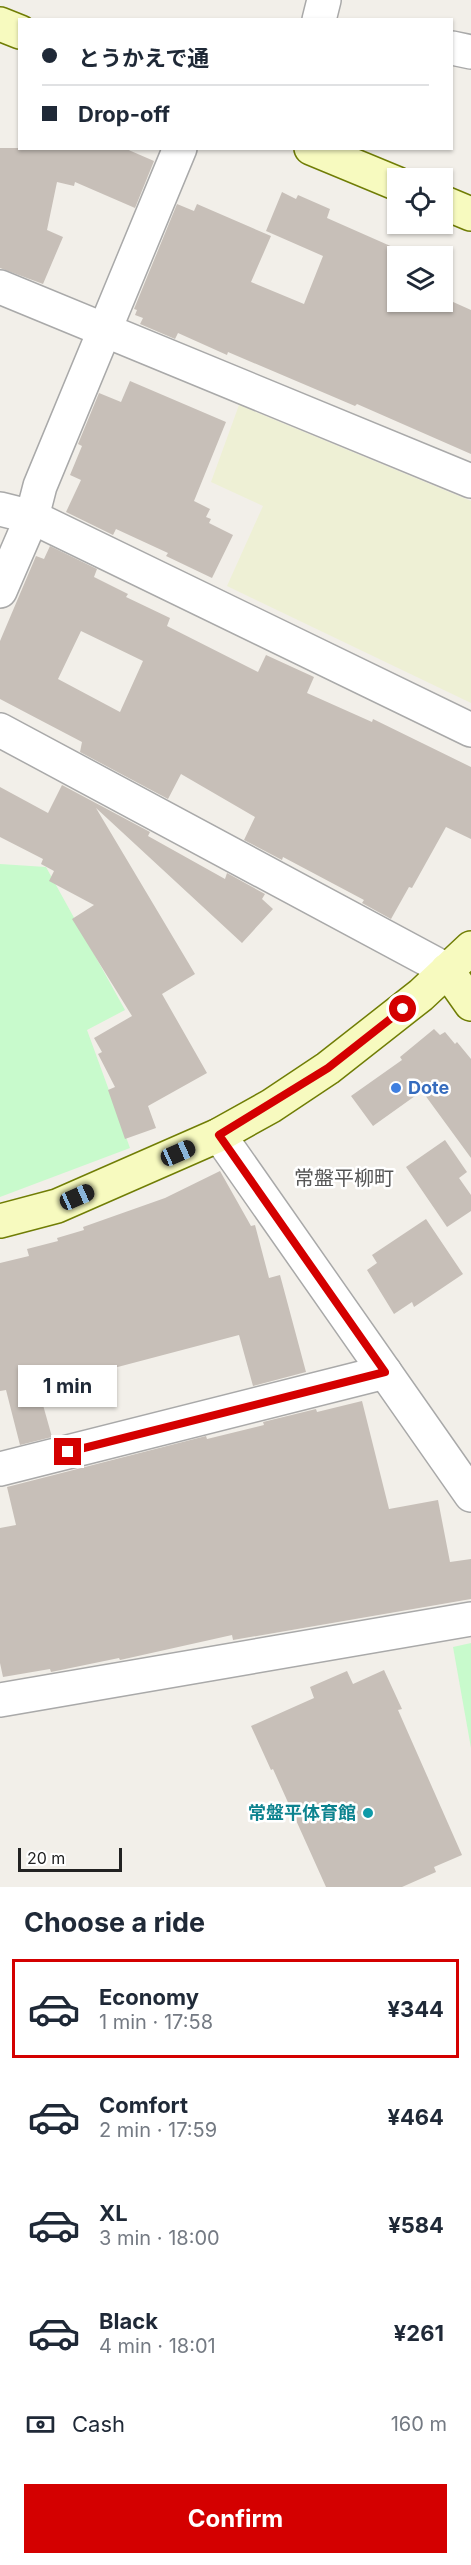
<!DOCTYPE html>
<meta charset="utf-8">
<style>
body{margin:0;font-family:Inter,"Noto Sans JP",sans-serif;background:#f2f2f3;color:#1f2937;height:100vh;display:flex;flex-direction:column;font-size:22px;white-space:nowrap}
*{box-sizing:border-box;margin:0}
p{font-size:20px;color:#747a83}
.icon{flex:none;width:33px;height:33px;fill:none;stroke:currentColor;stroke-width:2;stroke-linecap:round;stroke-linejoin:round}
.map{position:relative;height:1887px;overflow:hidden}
.side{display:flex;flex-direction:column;background:#fff;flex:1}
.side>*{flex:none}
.top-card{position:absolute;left:18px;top:18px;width:435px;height:132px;border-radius:0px;box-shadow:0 2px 4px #0004;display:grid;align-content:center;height:132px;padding:0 24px;background:#fff}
.tools{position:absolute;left:387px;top:168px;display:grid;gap:12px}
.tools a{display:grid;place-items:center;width:66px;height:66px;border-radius:0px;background:#fff;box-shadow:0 2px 4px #0004;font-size:30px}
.scale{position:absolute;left:18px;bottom:15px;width:104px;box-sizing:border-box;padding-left:6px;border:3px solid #222;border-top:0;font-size:16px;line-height:21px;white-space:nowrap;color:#222;-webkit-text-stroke:4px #fff;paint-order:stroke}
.end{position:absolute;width:27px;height:27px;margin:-14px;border:8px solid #d40000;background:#fff;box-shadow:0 0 0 3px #fff}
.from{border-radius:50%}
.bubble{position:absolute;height:42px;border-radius:0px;background:#fff;box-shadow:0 2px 4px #0004;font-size:20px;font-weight:700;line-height:42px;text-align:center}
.car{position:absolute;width:18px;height:36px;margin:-18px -9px;border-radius:8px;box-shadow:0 0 4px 2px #0007;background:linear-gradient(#222 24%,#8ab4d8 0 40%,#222 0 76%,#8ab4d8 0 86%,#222 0)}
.top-card b{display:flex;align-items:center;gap:21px;height:57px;font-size:22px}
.top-card b+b{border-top:2px solid #e0e1e3}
.top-card i{width:15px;height:15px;background:#1f2937}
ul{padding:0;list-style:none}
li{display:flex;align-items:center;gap:18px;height:99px;margin:0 12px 9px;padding:0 12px;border:3px solid transparent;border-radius:0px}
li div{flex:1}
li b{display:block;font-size:22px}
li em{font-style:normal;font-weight:700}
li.current{border-color:#d40000}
li>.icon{width:54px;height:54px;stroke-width:1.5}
h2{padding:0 24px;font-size:27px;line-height:72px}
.pay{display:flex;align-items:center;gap:15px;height:66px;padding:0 24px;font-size:22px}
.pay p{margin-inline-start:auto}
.action{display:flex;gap:12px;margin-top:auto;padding:12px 24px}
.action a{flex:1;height:69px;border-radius:0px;background:#d40000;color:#fff;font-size:24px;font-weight:700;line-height:69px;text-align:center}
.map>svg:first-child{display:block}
</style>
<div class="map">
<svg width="471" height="1887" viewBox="0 0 471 1887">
<rect width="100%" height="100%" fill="#f2efe9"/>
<polygon fill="#eef0d5" points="239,405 471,501 471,703 227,586 263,506 211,482"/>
<g fill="#c8facc">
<polygon points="0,864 46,867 125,1010 87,1030 130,1148 0,1197"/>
<polygon points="471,1643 471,1748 453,1647"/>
</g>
<g fill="#c7bfb8" fill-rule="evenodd">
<polygon points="0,148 124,148 154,161 135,208 75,182 74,186 57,182 47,230 63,237 43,284 0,268"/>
<polygon points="282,192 296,199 298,195 330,209 327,218 404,252 402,256 398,256 398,269 394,277 398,278 398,302 442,302 442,297 471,310 471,454 357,404 355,406 228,352 227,355 178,333 175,339 140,324 143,318 135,315 137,310 134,309 177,204 194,211 197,204 271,236 251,282 304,304 323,256 266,231"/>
<polygon points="130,381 226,422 194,501 210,509 206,517 211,519 209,523 233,535 212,578 166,556 168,553 116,529 113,535 66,512 81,480 70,475 82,446 78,444 99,393 121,402"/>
<path d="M50 546 97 569 94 577 128 594 126 597 170 618 167 626 258 672 266 655 314 677 307 693 372 722 373 719 471 767V839L446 827 412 888 409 887 391 919 362 903 364 900 283 857 282 860 244 840 255 817 181 774 168 799 80 752 82 742 0 699V641L36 556 44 559ZM81 631 143 661 120 712 58 679Z"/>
<polygon points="62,785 150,832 148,836 225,879 227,873 265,894 262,899 273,909 242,943 96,808 195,974 162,994 207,1073 148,1106 156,1128 125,1139 108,1090 115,1087 98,1054 102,1052 94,1038 132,1016 72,919 94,905 49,881 54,871 41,864 43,859 0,837 0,787 48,813"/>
<polygon points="434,1029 440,1035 445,1032 455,1044 457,1042 471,1059 471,1158 422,1091 373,1126 351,1096 402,1060 400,1057"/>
<polygon points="445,1140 467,1172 459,1178 471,1195 471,1211 447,1227 406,1167"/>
<polygon points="220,1171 251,1226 255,1225 269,1278 280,1275 306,1372 253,1386 239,1335 76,1378 81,1395 43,1405 52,1437 20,1445 6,1390 0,1391 0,1263 29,1256 27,1249 58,1241 57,1238 84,1230 83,1227 165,1198"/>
<polygon points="426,1219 463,1274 414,1307 412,1302 394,1314 367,1270 377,1263 372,1255"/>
<polygon points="362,1401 389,1509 438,1500 450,1562 471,1559 471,1599 233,1640 232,1635 120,1660 119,1658 51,1672 50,1669 3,1677 0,1663 0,1528 16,1525 7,1487 206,1436 207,1439 264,1425 263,1422 316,1409 317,1412"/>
<polygon points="384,1670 402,1709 398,1710 462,1855 434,1867 436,1872 402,1887 326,1887 273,1769 271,1770 251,1726 314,1698 310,1687 347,1671 353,1684"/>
</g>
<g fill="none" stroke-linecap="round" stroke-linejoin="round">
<g stroke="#a9a9a9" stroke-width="36">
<g id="street">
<polyline points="319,20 324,0"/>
<polyline points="452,48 471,52"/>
<polyline points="0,287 471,481"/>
<polyline points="0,509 32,517 471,730"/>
<polyline points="0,591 32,517 40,486 180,148"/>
<polyline points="0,730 447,970"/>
<polyline points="219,1135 471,1495"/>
<polyline points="0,1469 385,1372"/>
<polyline points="0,1700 471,1619"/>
</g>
</g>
<g stroke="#707d05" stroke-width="36">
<g id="secondary">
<polyline points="0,24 20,32"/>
<polyline points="311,148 398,184"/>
<polyline points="442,202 471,214"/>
<polyline points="447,970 471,1004"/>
<polyline points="0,1221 57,1206 219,1135 271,1106 328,1068 421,995 471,948"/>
</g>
</g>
<use href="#street" stroke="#fff" stroke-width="33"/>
<use href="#secondary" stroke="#f7fabf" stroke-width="33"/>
</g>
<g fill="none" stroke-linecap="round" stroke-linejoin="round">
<polyline stroke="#d40000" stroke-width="8" points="68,1452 385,1372 219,1135 328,1068 403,1009"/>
</g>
<circle fill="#3f7fe0" stroke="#fff" stroke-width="2" cx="396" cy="1088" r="6"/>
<circle fill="#0f9aa8" stroke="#fff" stroke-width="2" cx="368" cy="1813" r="6"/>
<g text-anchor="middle" stroke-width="5" stroke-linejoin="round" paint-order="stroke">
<g font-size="18" font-weight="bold" fill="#366cbe" stroke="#fff" text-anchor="start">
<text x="408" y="1094">Dote</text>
</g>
<g font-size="18" font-weight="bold" fill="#0d838f" stroke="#fff" text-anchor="end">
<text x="356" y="1819">常盤平体育館</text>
</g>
<g font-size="20" fill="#555" stroke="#fff">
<text x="344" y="1185">常盤平柳町</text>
</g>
</g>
</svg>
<div class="tools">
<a><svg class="icon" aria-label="locate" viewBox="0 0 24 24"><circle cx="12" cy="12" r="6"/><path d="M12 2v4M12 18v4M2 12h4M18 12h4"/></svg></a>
<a><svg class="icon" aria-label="layers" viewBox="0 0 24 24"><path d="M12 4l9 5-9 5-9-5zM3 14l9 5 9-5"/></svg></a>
</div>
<div class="scale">20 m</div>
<i class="end from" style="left:403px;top:1009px"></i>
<i class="end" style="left:68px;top:1452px"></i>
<div class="bubble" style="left:18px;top:1365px;width:99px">1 min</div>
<i class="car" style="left:178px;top:1153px;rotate:66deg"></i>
<i class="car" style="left:77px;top:1197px;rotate:66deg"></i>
<div class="top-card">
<b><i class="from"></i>とうかえで通</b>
<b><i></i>Drop-off</b>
</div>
</div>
<section class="side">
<h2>Choose a ride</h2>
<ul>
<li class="current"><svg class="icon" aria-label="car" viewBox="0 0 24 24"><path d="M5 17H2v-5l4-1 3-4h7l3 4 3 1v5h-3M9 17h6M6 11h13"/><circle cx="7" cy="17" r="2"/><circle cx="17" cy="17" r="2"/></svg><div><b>Economy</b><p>1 min · 17:58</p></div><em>¥344</em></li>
<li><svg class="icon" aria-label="car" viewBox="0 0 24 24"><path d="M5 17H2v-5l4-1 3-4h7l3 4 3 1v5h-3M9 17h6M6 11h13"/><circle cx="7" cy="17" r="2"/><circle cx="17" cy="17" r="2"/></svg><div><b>Comfort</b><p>2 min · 17:59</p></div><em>¥464</em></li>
<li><svg class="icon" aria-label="car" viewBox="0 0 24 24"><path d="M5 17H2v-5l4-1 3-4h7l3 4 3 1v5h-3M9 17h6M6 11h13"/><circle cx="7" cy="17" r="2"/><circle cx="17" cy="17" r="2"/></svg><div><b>XL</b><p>3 min · 18:00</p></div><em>¥584</em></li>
<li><svg class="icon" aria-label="car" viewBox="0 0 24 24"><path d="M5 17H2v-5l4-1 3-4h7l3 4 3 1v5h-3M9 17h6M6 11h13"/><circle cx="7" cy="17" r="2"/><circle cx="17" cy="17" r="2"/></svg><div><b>Black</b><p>4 min · 18:01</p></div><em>¥261</em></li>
</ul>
<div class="pay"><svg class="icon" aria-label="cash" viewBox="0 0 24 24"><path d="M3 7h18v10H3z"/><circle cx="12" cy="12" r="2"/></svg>Cash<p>160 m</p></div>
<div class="action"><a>Confirm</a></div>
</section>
